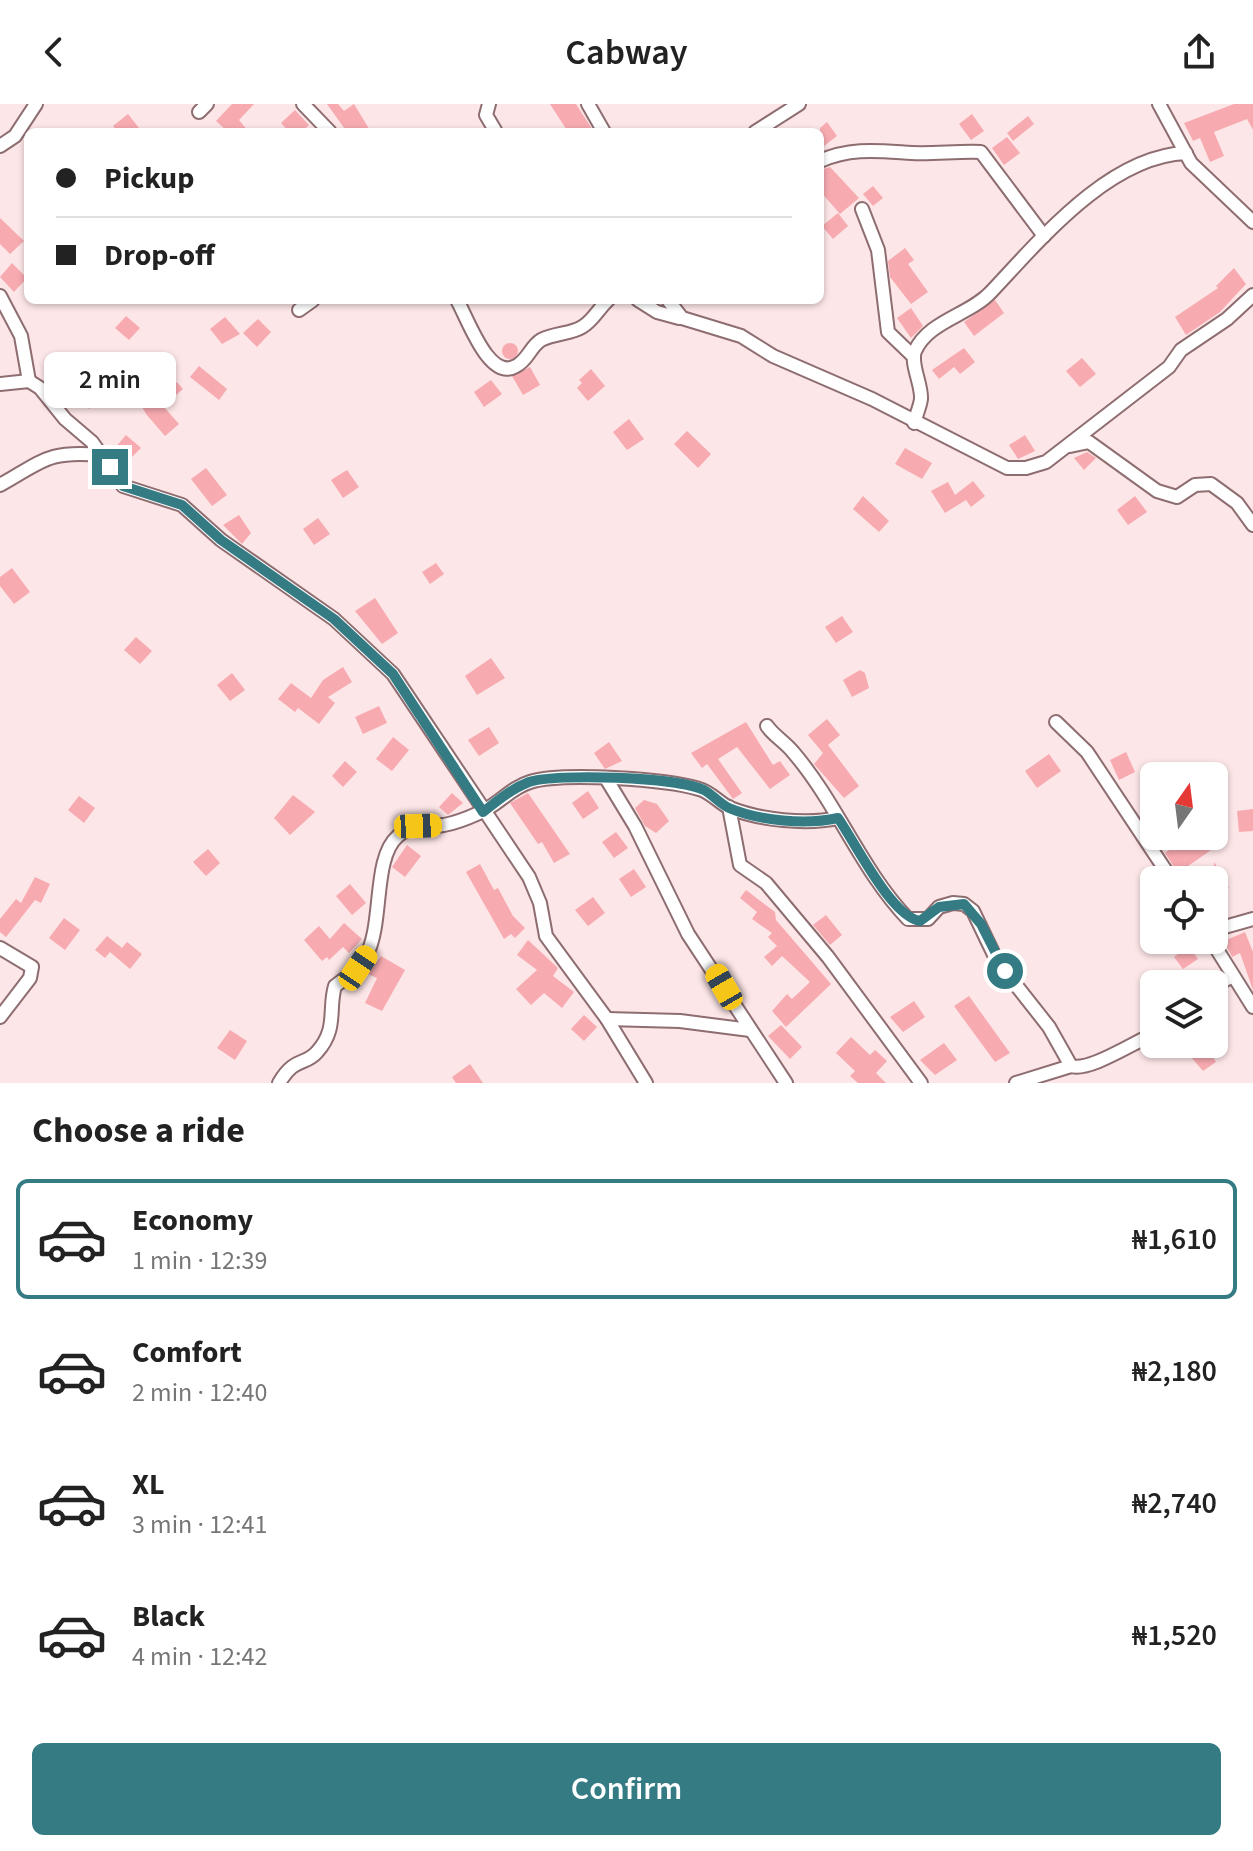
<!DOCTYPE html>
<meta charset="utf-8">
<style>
body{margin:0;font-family:"Source Sans 3",sans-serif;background:#f6f6f6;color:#222;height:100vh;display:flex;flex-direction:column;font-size:30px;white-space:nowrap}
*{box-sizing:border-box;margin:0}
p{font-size:26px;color:#767676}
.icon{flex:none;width:44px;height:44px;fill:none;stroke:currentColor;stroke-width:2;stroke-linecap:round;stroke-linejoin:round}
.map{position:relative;height:979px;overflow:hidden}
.details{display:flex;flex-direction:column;background:#fff;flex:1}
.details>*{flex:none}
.top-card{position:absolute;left:24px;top:24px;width:800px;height:176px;border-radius:12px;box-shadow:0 2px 6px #0004;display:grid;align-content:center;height:176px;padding:0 32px;background:#fff}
.needle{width:52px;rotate:14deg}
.tools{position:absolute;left:1140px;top:658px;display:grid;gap:16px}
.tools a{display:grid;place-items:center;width:88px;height:88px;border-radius:12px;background:#fff;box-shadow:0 2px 6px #0004;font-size:40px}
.end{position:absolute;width:36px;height:36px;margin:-18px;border:10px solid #347b84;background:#fff;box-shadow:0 0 0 4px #fff}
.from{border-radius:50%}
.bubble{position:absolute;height:56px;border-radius:12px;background:#fff;box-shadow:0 2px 6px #0004;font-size:26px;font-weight:600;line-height:56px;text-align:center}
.car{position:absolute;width:24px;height:48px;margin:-24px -12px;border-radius:10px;box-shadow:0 0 6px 2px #0007;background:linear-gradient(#f5c518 24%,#345 0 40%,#f5c518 0 76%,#345 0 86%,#f5c518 0)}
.top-card b{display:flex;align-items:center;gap:28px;height:76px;font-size:30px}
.top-card b+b{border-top:2px solid #e0e0e0}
.top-card i{width:20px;height:20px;background:#222}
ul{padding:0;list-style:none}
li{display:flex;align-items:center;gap:24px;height:120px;margin:0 16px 12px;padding:0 16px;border:4px solid transparent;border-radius:12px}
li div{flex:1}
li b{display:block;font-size:30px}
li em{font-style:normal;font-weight:600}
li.current{border-color:#347b84}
li>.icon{width:72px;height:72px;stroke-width:1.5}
h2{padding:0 32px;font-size:36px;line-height:96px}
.primary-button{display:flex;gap:16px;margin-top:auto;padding:16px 32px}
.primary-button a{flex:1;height:92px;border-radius:12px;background:#347b84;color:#fff;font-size:32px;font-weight:600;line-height:92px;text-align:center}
header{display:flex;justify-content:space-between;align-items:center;height:104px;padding:0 32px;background:#fff;font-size:36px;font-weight:600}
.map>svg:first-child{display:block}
</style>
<header><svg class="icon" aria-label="back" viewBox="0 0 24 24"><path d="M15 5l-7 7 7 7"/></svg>Cabway<svg class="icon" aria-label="share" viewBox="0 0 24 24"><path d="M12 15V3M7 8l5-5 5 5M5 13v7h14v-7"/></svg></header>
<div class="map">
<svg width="1253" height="979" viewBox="0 0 1253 979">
<rect width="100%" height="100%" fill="#fde6e7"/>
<g fill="#f7abb1">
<polygon points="232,0 254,0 239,16 249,28 228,28 216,17"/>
<polygon points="327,0 338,0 344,7 354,0 371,28 347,28"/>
<polygon points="550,0 576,0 594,28 568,28"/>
<polygon points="1234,0 1253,0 1253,26 1247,15 1214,28 1224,52 1210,58 1200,34 1193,37 1184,19"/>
<polygon points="295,6 309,21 301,28 289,28 281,19"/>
<polygon points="128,10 139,24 134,28 118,28 113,22"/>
<polygon points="972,10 984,27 971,36 959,20"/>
<polygon points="1028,12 1034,20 1013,37 1007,29"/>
<polygon points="827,18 837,32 820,45 820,24"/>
<polygon points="1007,33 1020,49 1004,61 992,44"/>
<polygon points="830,63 859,94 840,110 820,87 820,66"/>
<polygon points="873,82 883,94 873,102 863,90"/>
<polygon points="838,109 848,122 833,135 822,122"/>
<polygon points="0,114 24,137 10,150 0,140"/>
<polygon points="905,144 914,156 908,160 928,188 911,200 890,173 888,157"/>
<polygon points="12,159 27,174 14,188 0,173"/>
<polygon points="1234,164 1246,180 1220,208 1186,231 1175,213 1218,184 1216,182"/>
<polygon points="995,196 1004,209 974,232 964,218"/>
<polygon points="911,204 923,222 911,234 897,214"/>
<polygon points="126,212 140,224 129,236 115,224"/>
<polygon points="225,213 240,230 222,240 210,225"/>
<polygon points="258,215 271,228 257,243 243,229"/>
<circle cx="510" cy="247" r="8"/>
<polygon points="964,244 975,258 960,270 954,263 939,275 932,266"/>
<polygon points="1082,254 1096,270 1080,283 1066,267"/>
<polygon points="101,256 120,280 89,305 63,276 75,265 82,271"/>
<polygon points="199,262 227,285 219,296 190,273"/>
<polygon points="530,263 540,281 523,291 512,272"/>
<polygon points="591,265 605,282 588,297 577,284 582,279 579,276"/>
<polygon points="491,276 502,290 484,303 474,288"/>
<polygon points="177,278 183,285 163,302 179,320 165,332 146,310 135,290 152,279 161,292"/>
<polygon points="629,315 644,335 627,346 613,328"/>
<polygon points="687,327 711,350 698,364 674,340"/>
<polygon points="126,331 141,344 128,357 114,345"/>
<polygon points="1025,331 1035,347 1018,355 1009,341"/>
<polygon points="905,344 932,359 922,375 895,360"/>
<polygon points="1087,348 1096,354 1084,366 1074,354"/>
<polygon points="206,364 227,391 212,402 191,375"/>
<polygon points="347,366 359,383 343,394 331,376"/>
<polygon points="973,377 985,392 971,403 966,396 945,409 931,387 948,378 955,391"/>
<polygon points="863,392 889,417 879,428 853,405"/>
<polygon points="1135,392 1147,408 1128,421 1117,406"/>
<polygon points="239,411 251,429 242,440 223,421"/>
<polygon points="318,414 330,430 314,441 303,425"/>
<polygon points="436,459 444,470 430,480 422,468"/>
<polygon points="12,464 30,488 14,500 0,482 0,473"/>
<polygon points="375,494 398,529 382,540 355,507"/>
<polygon points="842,512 853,528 836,539 825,523"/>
<polygon points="136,533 152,547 140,560 124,546"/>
<polygon points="491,554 505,574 477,591 465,572"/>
<polygon points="343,563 352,578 328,593 335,599 319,620 298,604 295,608 278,595 291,579 311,594 323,576"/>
<polygon points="860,566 865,569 869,584 852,593 843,576"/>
<polygon points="232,569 245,586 230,597 217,581"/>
<polygon points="379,602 387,619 363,630 355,613"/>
<polygon points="827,615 840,631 828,641 859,682 844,694 814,660 823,649 808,631"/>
<polygon points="746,618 773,661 780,657 790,671 770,685 737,643 718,655 742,689 733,695 707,660 702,664 691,649"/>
<polygon points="489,623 499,639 479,652 468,636"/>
<polygon points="393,633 409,646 392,667 376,655"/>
<polygon points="609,638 622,657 605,665 594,649"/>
<polygon points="1126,648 1135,668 1119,676 1110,656"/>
<polygon points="1049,650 1061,667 1037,684 1025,667"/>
<polygon points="345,657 357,668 343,683 332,672"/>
<polygon points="588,687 599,704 583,715 572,699"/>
<polygon points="452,689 463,699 448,711 439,703"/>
<polygon points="528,689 570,750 554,759 542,738 538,740 510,699"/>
<polygon points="293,691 315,708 290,731 274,714"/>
<polygon points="79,692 95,704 84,719 68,706"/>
<polygon points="644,696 657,700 669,717 656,729 645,722 635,704"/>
<polygon points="1253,705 1253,727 1239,728 1237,707"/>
<polygon points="616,728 628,744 614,754 602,738"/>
<polygon points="1188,732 1206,732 1214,744 1178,769 1165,749"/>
<polygon points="407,741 421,752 405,773 392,763"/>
<polygon points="208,745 220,759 206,772 193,758"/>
<polygon points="1214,758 1229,784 1214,789"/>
<polygon points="480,760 494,786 498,784 513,812 525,824 515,834 511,830 504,835 466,768"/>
<polygon points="634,765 646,783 631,793 619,775"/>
<polygon points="35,773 50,780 41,799 35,796 6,833 0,828 0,815 16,795 21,799"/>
<polygon points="350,780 366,799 352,811 336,792"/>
<polygon points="746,786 775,808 776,816 831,880 786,923 772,907 787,890 792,895 810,878 782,852 772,862 764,853 777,842 768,833 772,829 752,815 757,808 740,794"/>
<polygon points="593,793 605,809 588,822 575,806"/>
<polygon points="826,811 842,831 830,841 813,821"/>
<polygon points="64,814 80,826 65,846 49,834"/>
<polygon points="344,819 362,835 349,849 343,843 329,856 327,853 322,857 304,836 319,822 330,835"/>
<polygon points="1245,828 1253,848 1253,886 1240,849 1232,853 1224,837"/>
<polygon points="107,832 122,844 127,838 142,850 130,865 110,848 105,854 95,846"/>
<polygon points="528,836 558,864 553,872 574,888 562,904 544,889 531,901 516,885 537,866 517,851"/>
<polygon points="1189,842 1198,855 1183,865 1174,853"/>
<polygon points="381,852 405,866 382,907 365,899 377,874 368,870"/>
<polygon points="969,892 1010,949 995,958 954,902"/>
<polygon points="914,897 925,913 903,928 890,913"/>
<polygon points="584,911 597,923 584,937 571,925"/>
<polygon points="781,921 802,943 790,955 768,932"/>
<polygon points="230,926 247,937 235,956 217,944"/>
<polygon points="851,933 870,951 875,946 887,957 876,969 886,979 858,979 850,972 855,967 836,949"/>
<polygon points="944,939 957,956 935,971 920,956"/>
<polygon points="1180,940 1204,940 1216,958 1203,967"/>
<polygon points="470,960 483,979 456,979 452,973"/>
</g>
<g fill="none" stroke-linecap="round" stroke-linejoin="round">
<g stroke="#8e6d70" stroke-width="16">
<g id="minor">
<polyline points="303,0 330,28"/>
<polyline points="489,0 486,11 496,28"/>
<polyline points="588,0 604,28"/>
<polyline points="1159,0 1191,59 1253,118"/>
<polyline points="199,8 207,0"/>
<polyline points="755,28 799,0"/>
<polyline points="0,42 15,32 36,0"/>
<path d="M820 57C851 43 879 47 912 49 935 50 958 47 981 48L1044 132"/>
<polyline points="862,105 878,146 888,228 914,253"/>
<polyline points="0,192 21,232 29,277"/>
<path d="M457 196C468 215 489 278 516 262 528 256 530 243 541 236 554 229 571 230 582 223 593 217 599 204 608 196"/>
<polyline points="638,196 657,208 679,214"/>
<polyline points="668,196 682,214 741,232 773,252 872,295 1007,364 1026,364 1046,358 1169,263 1181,246 1227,215 1253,191"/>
<polyline points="299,206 313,196"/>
<polyline points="0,280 29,277 40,284 65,315 92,338 123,382 182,401 221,436 334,515 393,570 529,773 540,799 546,832 607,915 646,979"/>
<path d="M914 319C916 311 920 303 921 295 922 280 910 260 915 247 928 217 970 211 991 188 1040 136 1109 52 1186 49"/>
<polyline points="1070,342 1089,338 1157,387 1177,393 1195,381 1211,380 1237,399 1253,421"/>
<path d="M0 381C43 357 48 346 101 351"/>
<polyline points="1056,618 1087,648 1172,776"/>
<path d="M767 622C774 632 785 638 793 648 837 699 861 766 908 815H928L939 803 953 799 964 800 973 807 997 857 1049 923 1071 962C1089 968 1134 938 1154 930"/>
<polyline points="607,676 635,722 688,830 786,979"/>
<polyline points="729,703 740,761 766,779 828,853 921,979"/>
<polyline points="1214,826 1253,815"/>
<polyline points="1211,836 1253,903"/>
<polyline points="0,844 32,863 30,874 0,913"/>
<polyline points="1214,882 1233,872"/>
<polyline points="607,915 680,917 750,926"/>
<path d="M279 979C295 952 305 962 317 948 338 925 328 905 335 882 347 873 358 865 366 852 384 820 372 754 398 732 412 720 428 723 444 721 455 719 468 714 479 709 497 702 510 684 530 678 562 668 666 675 699 685 711 688 719 699 730 704 760 716 806 721 838 714"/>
<polyline points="1016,979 1071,962"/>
</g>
</g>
<use href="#minor" stroke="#fff" stroke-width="12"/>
</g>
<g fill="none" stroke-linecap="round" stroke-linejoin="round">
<path stroke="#347b84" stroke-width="10" d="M110 363 123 382 182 401 221 436 334 515 393 570 483 708C497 697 511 685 529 678 557 669 677 673 704 686 713 691 720 700 729 704 760 717 806 721 838 714 856 740 891 812 920 817L939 803 964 800 981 820 1005 867"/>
</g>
</svg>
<div class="tools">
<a><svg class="needle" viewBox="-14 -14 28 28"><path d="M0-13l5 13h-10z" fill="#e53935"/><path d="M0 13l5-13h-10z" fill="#767676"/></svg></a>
<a><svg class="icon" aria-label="locate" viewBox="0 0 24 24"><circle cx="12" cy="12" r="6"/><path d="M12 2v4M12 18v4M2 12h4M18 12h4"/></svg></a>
<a><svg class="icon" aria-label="layers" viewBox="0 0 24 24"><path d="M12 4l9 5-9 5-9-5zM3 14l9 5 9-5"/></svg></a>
</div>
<i class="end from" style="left:1005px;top:867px"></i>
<i class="end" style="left:110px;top:363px"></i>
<div class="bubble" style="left:44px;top:248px;width:132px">2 min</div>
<i class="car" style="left:418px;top:722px;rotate:88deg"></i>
<i class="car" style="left:358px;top:864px;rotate:34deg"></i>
<i class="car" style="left:724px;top:883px;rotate:330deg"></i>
<div class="top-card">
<b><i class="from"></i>Pickup</b>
<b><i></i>Drop-off</b>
</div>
</div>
<section class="details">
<h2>Choose a ride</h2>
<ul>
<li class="current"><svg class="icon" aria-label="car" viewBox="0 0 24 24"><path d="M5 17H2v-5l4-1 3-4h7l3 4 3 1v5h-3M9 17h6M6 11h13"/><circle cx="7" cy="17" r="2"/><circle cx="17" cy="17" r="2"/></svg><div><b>Economy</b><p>1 min · 12:39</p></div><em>₦1,610</em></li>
<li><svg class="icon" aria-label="car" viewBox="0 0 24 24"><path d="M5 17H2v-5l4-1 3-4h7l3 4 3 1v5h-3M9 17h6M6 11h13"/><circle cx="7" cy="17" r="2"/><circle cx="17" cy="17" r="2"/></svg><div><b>Comfort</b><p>2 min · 12:40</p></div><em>₦2,180</em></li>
<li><svg class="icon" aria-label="car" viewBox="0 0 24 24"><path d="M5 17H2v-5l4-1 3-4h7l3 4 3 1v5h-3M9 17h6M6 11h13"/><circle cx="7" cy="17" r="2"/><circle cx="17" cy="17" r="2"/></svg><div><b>XL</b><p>3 min · 12:41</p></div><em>₦2,740</em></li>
<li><svg class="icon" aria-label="car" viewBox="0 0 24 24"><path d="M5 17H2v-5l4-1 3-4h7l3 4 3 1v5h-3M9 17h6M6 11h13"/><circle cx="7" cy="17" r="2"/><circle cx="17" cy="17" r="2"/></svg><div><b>Black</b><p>4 min · 12:42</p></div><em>₦1,520</em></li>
</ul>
<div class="primary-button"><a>Confirm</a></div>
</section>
